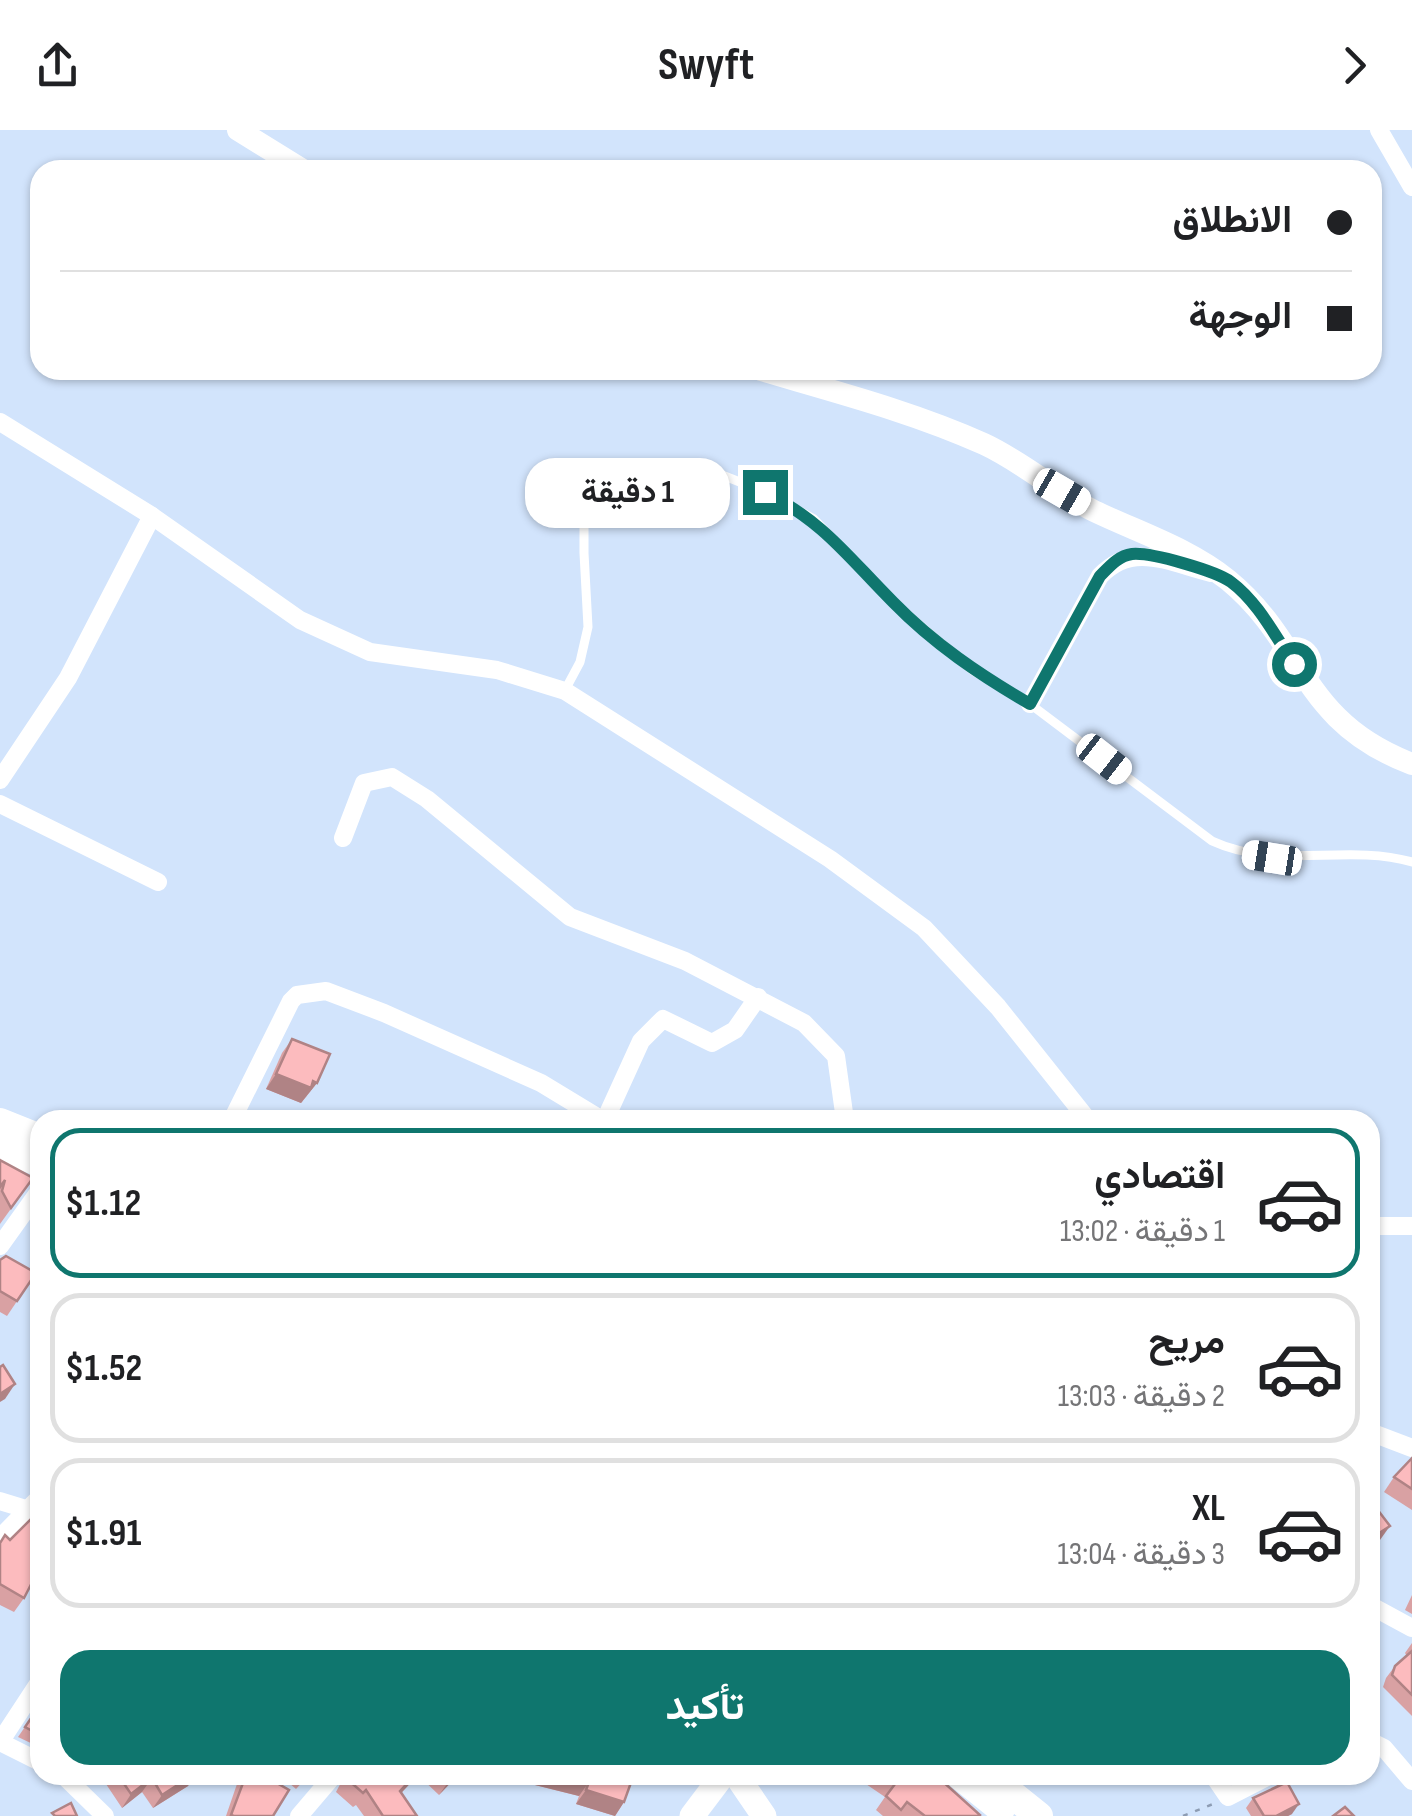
<!DOCTYPE html>
<html lang="ar">
<meta charset="utf-8">
<style>
body{margin:0;font-family:"Sofia Sans Condensed",Vazirmatn,sans-serif;background:#f2f2f2;color:#202124;direction:rtl;height:100vh;display:flex;flex-direction:column;font-size:38px;white-space:nowrap}
*{box-sizing:border-box;margin:0}
p{font-size:32px;color:#757577}
.icon{flex:none;width:55px;height:55px;fill:none;stroke:currentColor;stroke-width:2;stroke-linecap:round;stroke-linejoin:round}
.map{position:relative;flex:1;overflow:hidden;direction:ltr}
.side{position:absolute;left:30px;top:980px;width:1350px;height:675px;display:flex;flex-direction:column;background:#fff;border-radius:30px;box-shadow:0 2px 8px #0004;direction:rtl}
.side>*{flex:none}
.guide{position:absolute;left:30px;top:30px;width:1352px;height:220px;border-radius:30px;box-shadow:0 2px 8px #0004;direction:rtl;display:grid;align-content:center;height:220px;padding:0 30px;background:#fff}
.end{position:absolute;width:45px;height:45px;margin:-22px;border:12px solid #0f766e;background:#fff;box-shadow:0 0 0 5px #fff}
.from{border-radius:50%}
.bubble{position:absolute;height:70px;border-radius:30px;background:#fff;box-shadow:0 2px 8px #0004;font-size:32px;font-weight:700;line-height:70px;text-align:center;direction:rtl}
.car{position:absolute;width:30px;height:60px;margin:-30px -15px;border-radius:12px;box-shadow:0 0 8px 2px #0007;background:linear-gradient(#fff 24%,#345 0 40%,#fff 0 76%,#345 0 86%,#fff 0)}
.guide b{display:flex;align-items:center;gap:35px;height:95px;font-size:38px}
.guide b+b{border-top:2px solid #e0e0e0}
.guide i{width:25px;height:25px;background:#202124}
ul{padding:18px 0 0;list-style:none}
li{display:flex;align-items:center;gap:30px;height:150px;margin:0 20px 15px;padding:0 10px;border:5px solid #e0e0e0;border-radius:30px}
li div{flex:1}
li b{display:block;font-size:38px}
li em{font-style:normal;font-weight:700}
li.active{border-color:#0f766e}
li>.icon{width:90px;height:90px;stroke-width:1.5}
.action{display:flex;gap:20px;margin-top:auto;padding:20px 30px}
.action a{flex:1;height:115px;border-radius:30px;background:#0f766e;color:#fff;font-size:40px;font-weight:700;line-height:115px;text-align:center}
header{display:flex;justify-content:space-between;align-items:center;height:130px;padding:0 30px;background:#fff;font-size:45px;font-weight:700}
.map>svg:first-child{display:block}
</style>
<header><svg class="icon" aria-label="forward" viewBox="0 0 24 24"><path d="M9 5l7 7-7 7"/></svg>Swyft<svg class="icon" aria-label="share" viewBox="0 0 24 24"><path d="M12 15V3M7 8l5-5 5 5M5 13v7h14v-7"/></svg></header>
<div class="map">
<svg width="1412" height="1686" viewBox="0 0 1412 1686">
<rect width="100%" height="100%" fill="#d2e4fc"/>
<g fill="none" stroke-linecap="round" stroke-linejoin="round">
<polyline stroke="#8d9cb3" stroke-width="2.5" stroke-dasharray="5 8" stroke-linecap="butt" points="1183,1686 1213,1674"/>
<path stroke="#fff" stroke-width="9" d="M565 560 580 532 588 497 584 423V374L590 361 598 351 625 339 678 333 712 341 765 362 814 389 894 473 972 540 1030 574 1212 711C1277 741 1345 713 1412 732"/>
<g stroke="#fff" stroke-width="18">
<polyline points="1379,0 1412,57"/>
<polyline points="0,292 152,386 300,490 370,522 497,540 565,561 830,729 924,798 998,877 1088,990"/>
<path d="M1030 574 1100 446C1133 411 1170 433 1211 443"/>
<polyline points="0,650 68,548 152,386"/>
<polyline points="0,674 158,752"/>
<polyline points="343,708 364,653 392,647 427,669 570,787 685,831 804,893 836,926 845,990"/>
<polyline points="232,990 291,871 297,865 326,861 384,883 541,953 602,990"/>
<polyline points="605,990 641,911 663,889 712,913 735,900 758,867"/>
<polyline points="1370,1096 1412,1096"/>
<polyline points="0,1116 40,1060"/>
<polyline points="1370,1302 1412,1318"/>
<polyline points="0,1371 26,1379"/>
<polyline points="0,1408 40,1367"/>
<polyline points="1375,1478 1412,1498"/>
<polyline points="1370,1611 1384,1618 1412,1651"/>
<polyline points="0,1612 40,1551"/>
<polyline points="0,1612 40,1632"/>
<polyline points="63,1645 105,1686"/>
<polyline points="1213,1645 1228,1667 1271,1645"/>
<polyline points="299,1686 334,1645"/>
</g>
<g stroke="#fff" stroke-width="22">
<polyline points="238,0 303,40"/>
<path d="M761 240C836 262 913 282 984 314 1023 332 1056 362 1094 381 1140 403 1188 418 1228 450 1306 514 1299 591 1412 634"/>
</g>
<g stroke="#fff" stroke-width="25">
<polyline points="736,1645 764,1686"/>
<polyline points="692,1686 723,1645"/>
</g>
<g stroke="#fff" stroke-width="28">
<polyline points="0,992 40,1008"/>
<polyline points="0,1017 40,1033"/>
<polyline points="959,1645 1001,1679"/>
<polyline points="988,1645 1039,1686"/>
</g>
</g>
<g fill="#d9a1a3">
<polygon points="292,909 317,953 301,973 266,959 282,923"/>
<polygon points="0,1030 33,1048 0,1094"/>
<polygon points="0,1130 36,1143 7,1186 0,1182"/>
<polygon points="1412,1328 1412,1380 1384,1362 1394,1347"/>
<polygon points="40,1380 40,1441 38,1440 24,1468 14,1482 0,1475 0,1412 10,1410"/>
<polygon points="1412,1465 1412,1484 1405,1480"/>
<polygon points="1412,1513 1412,1586 1383,1557 1386,1548 1395,1536 1407,1526 1405,1523"/>
<polygon points="38,1578 40,1579 40,1612 37,1616 18,1607"/>
<polygon points="100,1645 195,1645 188,1656 153,1678 142,1662 122,1678"/>
<polygon points="229,1645 242,1645 238,1650"/>
<polygon points="243,1645 263,1645 273,1686 226,1686 238,1651"/>
<polygon points="280,1645 309,1645 296,1659"/>
<polygon points="345,1645 418,1645 401,1663 417,1686 364,1686 356,1675 353,1677 336,1662"/>
<polygon points="418,1645 458,1645 439,1665"/>
<polygon points="522,1645 629,1645 624,1672 615,1686 576,1674 579,1666 519,1651"/>
<polygon points="866,1645 944,1645 941,1649 979,1686 883,1686 876,1680 885,1667 863,1652"/>
<polygon points="1253,1668 1292,1684 1288,1686 1251,1686 1246,1678"/>
</g>
<g fill="#b08385">
<polygon points="276,944 313,951 317,953 301,973 266,959"/>
<polygon points="15,1254 5,1269 0,1272 0,1264"/>
<polygon points="1390,1396 1380,1410 1370,1417 1370,1409"/>
<polygon points="193,1645 195,1645 188,1656 153,1678 162,1665"/>
<polygon points="415,1645 418,1645 390,1675 400,1661"/>
<polygon points="454,1645 458,1645 439,1665 449,1651"/>
<polygon points="523,1645 564,1645 589,1652 579,1666 519,1651"/>
<polygon points="152,1648 142,1662 122,1678 131,1664"/>
<polygon points="586,1660 624,1672 615,1686 576,1674"/>
<polygon points="1299,1674 1292,1684 1288,1686 1276,1686"/>
</g>
<g fill="#fcbbbe" stroke="#b08385" stroke-width="2.5">
<polygon points="292,909 330,924 317,953 313,951 311,958 276,944"/>
<polygon points="0,1030 33,1048 11,1078 2,1061 5,1050 0,1057"/>
<polygon points="6,1126 36,1143 17,1171 0,1161 0,1130"/>
<polygon points="3,1235 15,1254 0,1264 0,1237"/>
<polygon points="1412,1328 1412,1359 1394,1347"/>
<polygon points="1377,1379 1390,1396 1370,1409 1370,1383"/>
<polygon points="40,1380 40,1437 24,1468 0,1454 0,1413 5,1405 10,1410"/>
<polygon points="1412,1521 1412,1565 1392,1545 1395,1536"/>
<polygon points="38,1578 40,1579 40,1605 25,1597"/>
<polygon points="118,1645 193,1645 162,1665 152,1648 131,1664"/>
<polygon points="246,1645 263,1645 289,1660 273,1686 234,1686 231,1685"/>
<polygon points="347,1645 415,1645 400,1661 417,1686 383,1686 366,1660 363,1663 346,1648"/>
<polygon points="564,1645 629,1645 633,1647 624,1672 586,1660 589,1652"/>
<polygon points="882,1645 943,1645 940,1649 980,1685 979,1686 925,1686 907,1672 901,1680 886,1666 895,1654"/>
<polygon points="1287,1652 1299,1674 1276,1686 1264,1686 1253,1668"/>
<polygon points="71,1673 77,1686 55,1686 52,1683"/>
<polygon points="1345,1677 1354,1686 1333,1686"/>
</g>
<g fill="none" stroke-linecap="round" stroke-linejoin="round">
<path stroke="#0f766e" stroke-width="12" d="M765 362C825 393 847 426 893 472 934 514 980 545 1030 574L1100 446C1110 436 1118 426 1132 424 1151 422 1216 441 1231 452 1258 472 1275 506 1294 534"/>
</g>
</svg>
<i class="end from" style="left:1294px;top:534px"></i>
<i class="end" style="left:765px;top:362px"></i>
<div class="bubble" style="left:525px;top:328px;width:205px">1 دقيقة</div>
<i class="car" style="left:1062px;top:362px;rotate:120deg"></i>
<i class="car" style="left:1104px;top:629px;rotate:128deg"></i>
<i class="car" style="left:1272px;top:728px;rotate:279deg"></i>
<div class="guide">
<b><i class="from"></i>الانطلاق</b>
<b><i></i>الوجهة</b>
</div>
<section class="side">
<ul>
<li class="active"><svg class="icon" aria-label="car" viewBox="0 0 24 24"><path d="M5 17H2v-5l4-1 3-4h7l3 4 3 1v5h-3M9 17h6M6 11h13"/><circle cx="7" cy="17" r="2"/><circle cx="17" cy="17" r="2"/></svg><div><b>اقتصادي</b><p>1 دقيقة · 13:02</p></div><em>$1.12</em></li>
<li><svg class="icon" aria-label="car" viewBox="0 0 24 24"><path d="M5 17H2v-5l4-1 3-4h7l3 4 3 1v5h-3M9 17h6M6 11h13"/><circle cx="7" cy="17" r="2"/><circle cx="17" cy="17" r="2"/></svg><div><b>مريح</b><p>2 دقيقة · 13:03</p></div><em>$1.52</em></li>
<li><svg class="icon" aria-label="car" viewBox="0 0 24 24"><path d="M5 17H2v-5l4-1 3-4h7l3 4 3 1v5h-3M9 17h6M6 11h13"/><circle cx="7" cy="17" r="2"/><circle cx="17" cy="17" r="2"/></svg><div><b>XL</b><p>3 دقيقة · 13:04</p></div><em>$1.91</em></li>
</ul>
<div class="action"><a>تأكيد</a></div>
</section>
</div>
